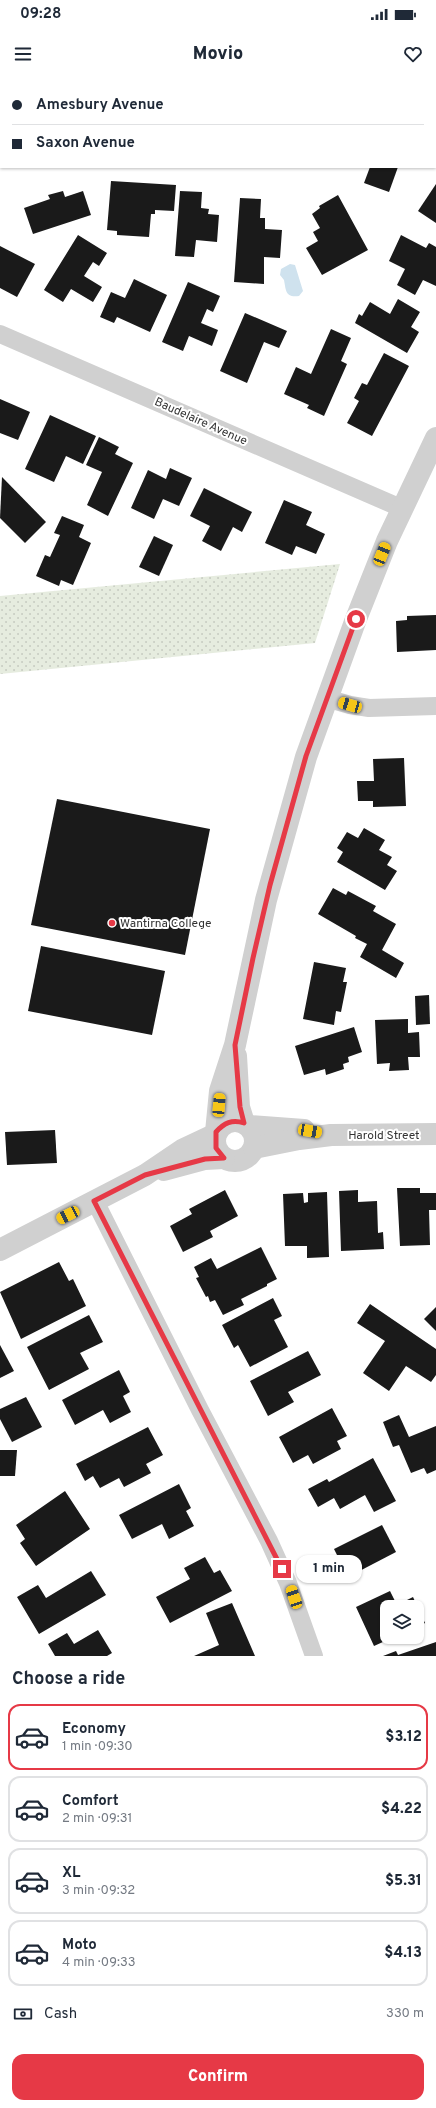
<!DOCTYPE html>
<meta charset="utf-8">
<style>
body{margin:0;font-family:Overpass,sans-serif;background:#f2f2f3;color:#1f2937;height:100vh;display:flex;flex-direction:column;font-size:15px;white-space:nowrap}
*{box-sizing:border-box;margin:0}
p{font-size:13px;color:#747a83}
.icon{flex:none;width:22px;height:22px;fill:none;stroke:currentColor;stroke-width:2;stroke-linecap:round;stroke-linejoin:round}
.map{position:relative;height:1576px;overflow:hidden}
.drawer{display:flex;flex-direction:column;background:#fff;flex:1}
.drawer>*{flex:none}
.banner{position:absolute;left:0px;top:0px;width:436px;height:88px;box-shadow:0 1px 3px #0004;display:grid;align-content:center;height:88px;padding:0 12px;background:#fff}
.controls{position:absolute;left:380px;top:1520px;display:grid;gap:8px}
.controls a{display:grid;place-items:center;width:44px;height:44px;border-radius:8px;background:#fff;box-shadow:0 1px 3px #0004;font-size:20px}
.end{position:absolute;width:18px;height:18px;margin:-9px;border:5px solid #e63946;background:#fff;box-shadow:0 0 0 2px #fff}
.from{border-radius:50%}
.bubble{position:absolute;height:28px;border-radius:12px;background:#fff;box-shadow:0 1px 3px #0004;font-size:13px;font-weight:800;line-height:28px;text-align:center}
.car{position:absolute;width:12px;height:24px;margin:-12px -6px;border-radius:5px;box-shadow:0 0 3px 1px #0007;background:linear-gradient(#f5c518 24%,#345 0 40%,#f5c518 0 76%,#345 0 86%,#f5c518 0)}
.banner b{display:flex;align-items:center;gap:14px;height:38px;font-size:15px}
.banner b+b{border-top:1px solid #e0e1e3}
.banner i{width:10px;height:10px;background:#1f2937}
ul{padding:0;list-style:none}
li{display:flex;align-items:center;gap:12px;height:66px;margin:0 8px 6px;padding:0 4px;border:2px solid #e0e1e3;border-radius:12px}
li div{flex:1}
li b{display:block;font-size:15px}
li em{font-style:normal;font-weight:800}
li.selected{border-color:#e63946}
li>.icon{width:36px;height:36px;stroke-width:1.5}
h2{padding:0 12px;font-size:18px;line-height:48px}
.pay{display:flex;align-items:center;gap:10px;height:44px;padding:0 12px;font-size:15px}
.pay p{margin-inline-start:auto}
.primary-button{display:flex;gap:8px;margin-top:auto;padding:8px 12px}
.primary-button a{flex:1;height:46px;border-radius:12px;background:#e63946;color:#fff;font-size:16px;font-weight:800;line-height:46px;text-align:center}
.status{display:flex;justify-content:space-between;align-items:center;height:28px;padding:0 20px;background:#fff;direction:ltr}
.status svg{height:11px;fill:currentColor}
header{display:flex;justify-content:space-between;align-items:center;height:52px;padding:0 12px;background:#fff;font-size:18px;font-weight:800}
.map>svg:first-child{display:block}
</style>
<div class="status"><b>09:28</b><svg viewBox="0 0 49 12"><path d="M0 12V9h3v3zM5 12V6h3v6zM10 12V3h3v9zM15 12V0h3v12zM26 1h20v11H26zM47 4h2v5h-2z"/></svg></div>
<header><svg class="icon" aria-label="menu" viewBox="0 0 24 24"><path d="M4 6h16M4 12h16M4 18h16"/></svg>Movio<svg class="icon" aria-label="heart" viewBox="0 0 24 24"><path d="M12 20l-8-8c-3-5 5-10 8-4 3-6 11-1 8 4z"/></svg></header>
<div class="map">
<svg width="436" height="1576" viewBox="0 0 436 1576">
<defs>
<pattern id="park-dots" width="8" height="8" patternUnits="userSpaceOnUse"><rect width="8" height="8" fill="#e6ecdf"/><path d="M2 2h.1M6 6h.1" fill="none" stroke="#c6cbc0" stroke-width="1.8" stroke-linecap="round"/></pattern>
</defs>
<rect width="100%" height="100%" fill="#fff"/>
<polygon fill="url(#park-dots)" points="340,484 315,563 0,594 0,516"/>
<path fill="#cfe2ee" d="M290 184 295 185 303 211 299 216C285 218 286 210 284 200L280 195 281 189Z"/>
<g fill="#1a1a1a">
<polygon points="370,87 398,87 389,112 364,103"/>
<polygon points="111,101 176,105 174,131 155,130 155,134 151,134 149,157 117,155 117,151 107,150"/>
<polygon points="436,104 436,143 418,131"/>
<polygon points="63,111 65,117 83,111 91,135 33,154 24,128 50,119 48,115"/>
<polygon points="180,111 202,112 201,128 209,129 208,134 219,135 217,162 196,160 194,177 175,176"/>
<polygon points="338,115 368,170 322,195 306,168 318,161 313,152 320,148 312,134 320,128 319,126"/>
<polygon points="240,118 261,119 260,138 265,138 265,149 282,150 280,178 264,177 264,204 234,202"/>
<polygon points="78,155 107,173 99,186 93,182 84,196 102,207 93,222 71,209 63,222 44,210"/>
<polygon points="401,155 426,168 429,163 436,167 436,206 423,200 415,215 397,205 405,189 389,181"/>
<polygon points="0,166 35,184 17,217 0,208"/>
<polygon points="134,199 167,215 150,252 117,237 114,243 100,237 111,212 125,218"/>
<polygon points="188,202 220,216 213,232 207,229 201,243 218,250 212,266 189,256 183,271 162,262"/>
<polygon points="398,219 420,232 411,247 419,252 407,273 355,243 359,234 362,236 370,222 390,234"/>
<polygon points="245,233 287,251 279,268 264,262 247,303 220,291"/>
<polygon points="331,249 351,258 341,281 347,284 324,336 307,328 309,325 284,314 296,287 311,294"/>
<polygon points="384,273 409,286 372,356 347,343 359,321 354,318 362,303 367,305"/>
<polygon points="0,319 30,332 18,360 0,353"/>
<polygon points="50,335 96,356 83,384 66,376 54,402 25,389"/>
<polygon points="99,357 119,367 115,374 133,383 108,436 87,425 102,392 86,385"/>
<polygon points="170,388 192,398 179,426 163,419 154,439 131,428 148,390 166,399"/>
<polygon points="2,397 46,442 25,463 0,438"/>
<polygon points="204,408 252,432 242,452 233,447 221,471 202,461 210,446 190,436"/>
<polygon points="284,420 312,432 306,445 325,454 316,474 296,466 292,475 265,463"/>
<polygon points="62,436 84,445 79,457 91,463 73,505 61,500 59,506 36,496 45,475 50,477 60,455 54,453"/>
<polygon points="154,456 173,465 159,496 139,487"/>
<polygon points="436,535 436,570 397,572 396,541 407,540 407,536"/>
<polygon points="404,678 406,726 373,727 373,721 358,721 357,701 374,701 373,679"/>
<polygon points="57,719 210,749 185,875 31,845"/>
<polygon points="364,748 385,760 379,770 392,777 387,785 397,791 385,810 337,782 343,772 337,768 347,752 358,758"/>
<polygon points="333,808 346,815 348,811 376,826 373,831 396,844 382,870 404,883 396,898 360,877 367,864 355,858 356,856 318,834"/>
<polygon points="41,866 165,891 152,955 28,931"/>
<polygon points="314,882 346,888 343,902 347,902 341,932 336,931 334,945 303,939"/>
<polygon points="429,915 430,944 416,945 415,916"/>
<polygon points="408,939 408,953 419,952 420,977 408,977 409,990 389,991 390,983 377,984 375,940"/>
<polygon points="354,947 362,972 348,977 349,982 343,984 344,989 326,995 325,989 304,995 295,966"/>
<polygon points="55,1050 57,1083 7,1085 5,1052"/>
<polygon points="397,1108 420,1108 420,1113 436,1113 436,1130 429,1130 430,1165 400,1166"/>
<polygon points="225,1110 238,1136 210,1151 213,1157 183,1172 170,1146 192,1134 189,1129"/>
<polygon points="358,1110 358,1122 377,1121 378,1153 383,1152 384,1169 341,1171 339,1111"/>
<polygon points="327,1112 329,1177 307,1178 307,1166 285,1166 283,1114 303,1113 304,1123 308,1122 308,1113"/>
<polygon points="261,1167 277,1199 267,1204 267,1206 241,1219 244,1225 223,1235 215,1220 210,1222 208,1216 206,1217 196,1198 199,1197 194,1187 211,1178 217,1189"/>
<polygon points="59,1182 69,1201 73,1199 86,1226 21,1259 0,1212"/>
<polygon points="273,1218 282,1236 274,1240 288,1267 250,1287 238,1265 234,1268 222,1245"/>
<polygon points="370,1224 436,1269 436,1295 431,1302 406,1286 389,1311 363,1293 385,1261 357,1243"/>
<polygon points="436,1227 436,1251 424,1239"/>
<polygon points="89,1235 103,1262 80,1273 89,1289 49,1310 27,1267"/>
<polygon points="0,1265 14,1291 0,1298"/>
<polygon points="308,1271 321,1295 288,1312 294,1322 268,1336 250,1301"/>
<polygon points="119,1290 130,1312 123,1316 131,1332 110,1343 103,1330 75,1345 62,1320"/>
<polygon points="26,1317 42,1347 12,1362 0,1339 0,1329"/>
<polygon points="332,1328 347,1356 337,1361 341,1369 313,1384 308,1375 293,1383 279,1357"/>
<polygon points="399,1335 409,1357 436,1346 436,1390 427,1394 424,1388 411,1393 399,1365 393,1367 383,1342"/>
<polygon points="148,1347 163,1375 146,1384 151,1393 124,1407 119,1398 100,1408 93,1396 85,1401 76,1384"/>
<polygon points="0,1370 17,1370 15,1396 0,1396"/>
<polygon points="373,1378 396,1421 374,1432 365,1415 340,1429 334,1418 318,1427 308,1409 327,1399 329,1402"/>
<polygon points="179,1404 191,1428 186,1431 194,1446 169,1459 162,1444 132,1459 119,1435"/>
<polygon points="65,1411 90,1449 36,1486 20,1463 25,1459 16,1445"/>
<polygon points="382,1445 396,1472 348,1497 334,1469"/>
<polygon points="205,1477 214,1493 220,1490 232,1511 170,1543 156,1517 190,1499 184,1488"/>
<polygon points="91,1491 106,1515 39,1554 17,1517 38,1505 46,1518"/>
<polygon points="390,1511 397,1525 413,1517 425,1543 417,1547 417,1527 387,1527 387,1557 394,1557 374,1566 356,1527"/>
<polygon points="232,1523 255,1576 194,1576 219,1565 206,1533"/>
<polygon points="98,1550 112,1573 107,1576 55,1576 48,1564 67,1553 74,1564"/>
<polygon points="436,1562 436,1576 383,1576 396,1571 398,1575"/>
</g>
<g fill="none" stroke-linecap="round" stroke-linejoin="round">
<g stroke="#d0d0d0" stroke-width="18">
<polyline points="0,79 1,78"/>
<polyline points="0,254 401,428"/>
<polyline points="326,618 350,625 369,628 436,626"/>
<polyline points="95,1121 200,1330 269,1461 288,1503 314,1576"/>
</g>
<g stroke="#d0d0d0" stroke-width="22">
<polyline points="236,976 239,1027 244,1043"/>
<circle cx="235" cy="1061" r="20"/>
<polyline points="249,1046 304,1050"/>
<polyline points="216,1052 220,1011 235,965 266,820 306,677 356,539 387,461 436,358"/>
<polyline points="254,1068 299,1059 331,1055 436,1054"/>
<polyline points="164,1090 205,1079 224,1078"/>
<polyline points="0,1170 145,1095 182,1070 216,1054"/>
</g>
</g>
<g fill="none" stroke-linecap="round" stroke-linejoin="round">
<path stroke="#e63946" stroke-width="5" d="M282 1489 94 1121 145 1095 205 1079 224 1078 216 1068V1052C224 1043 232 1039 244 1043L240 1027 235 965 253 878 270 805 306 676 356 539"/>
</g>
<circle fill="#e63946" stroke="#fff" stroke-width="1.5" cx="112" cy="843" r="4"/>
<g text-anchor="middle" stroke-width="4" stroke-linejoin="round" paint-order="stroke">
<g font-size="12" fill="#333" stroke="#fff">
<text transform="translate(201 341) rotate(24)" y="4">Baudelaire Avenue</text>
<text x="384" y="1059">Harold Street</text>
</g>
<g font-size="12" fill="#333" stroke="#fff" text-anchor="start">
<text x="120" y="847">Wantirna College</text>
</g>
</g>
</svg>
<div class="controls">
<a><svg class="icon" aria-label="layers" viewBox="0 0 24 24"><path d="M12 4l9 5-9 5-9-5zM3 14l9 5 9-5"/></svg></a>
</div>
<i class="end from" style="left:356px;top:539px"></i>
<i class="end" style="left:282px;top:1489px"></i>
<div class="bubble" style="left:296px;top:1475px;width:66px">1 min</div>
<i class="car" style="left:382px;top:474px;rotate:22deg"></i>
<i class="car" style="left:350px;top:625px;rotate:286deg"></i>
<i class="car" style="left:219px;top:1025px;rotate:5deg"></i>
<i class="car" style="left:310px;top:1051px;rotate:100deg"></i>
<i class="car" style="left:68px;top:1135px;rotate:243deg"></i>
<i class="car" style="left:294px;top:1517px;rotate:341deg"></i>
<div class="banner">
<b><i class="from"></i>Amesbury Avenue</b>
<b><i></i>Saxon Avenue</b>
</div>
</div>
<section class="drawer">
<h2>Choose a ride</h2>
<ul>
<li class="selected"><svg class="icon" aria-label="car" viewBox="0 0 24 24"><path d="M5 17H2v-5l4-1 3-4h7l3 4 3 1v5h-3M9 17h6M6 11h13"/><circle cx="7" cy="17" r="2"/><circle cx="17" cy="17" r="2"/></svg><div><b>Economy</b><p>1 min · 09:30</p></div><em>$3.12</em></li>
<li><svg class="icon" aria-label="car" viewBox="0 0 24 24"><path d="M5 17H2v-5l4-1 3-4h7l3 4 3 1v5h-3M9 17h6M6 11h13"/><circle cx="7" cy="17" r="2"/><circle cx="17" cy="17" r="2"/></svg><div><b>Comfort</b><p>2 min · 09:31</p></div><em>$4.22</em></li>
<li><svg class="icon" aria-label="car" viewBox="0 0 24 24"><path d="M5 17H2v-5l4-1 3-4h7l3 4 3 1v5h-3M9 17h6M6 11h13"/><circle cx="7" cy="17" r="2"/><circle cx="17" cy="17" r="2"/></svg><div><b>XL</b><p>3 min · 09:32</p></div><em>$5.31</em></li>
<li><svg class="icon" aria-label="car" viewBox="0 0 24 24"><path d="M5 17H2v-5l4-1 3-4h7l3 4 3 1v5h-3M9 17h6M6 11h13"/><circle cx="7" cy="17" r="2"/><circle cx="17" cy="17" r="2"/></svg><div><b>Moto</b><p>4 min · 09:33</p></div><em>$4.13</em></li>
</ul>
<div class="pay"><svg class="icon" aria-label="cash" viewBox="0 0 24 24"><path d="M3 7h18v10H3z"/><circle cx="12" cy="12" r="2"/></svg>Cash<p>330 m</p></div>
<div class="primary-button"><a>Confirm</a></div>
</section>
